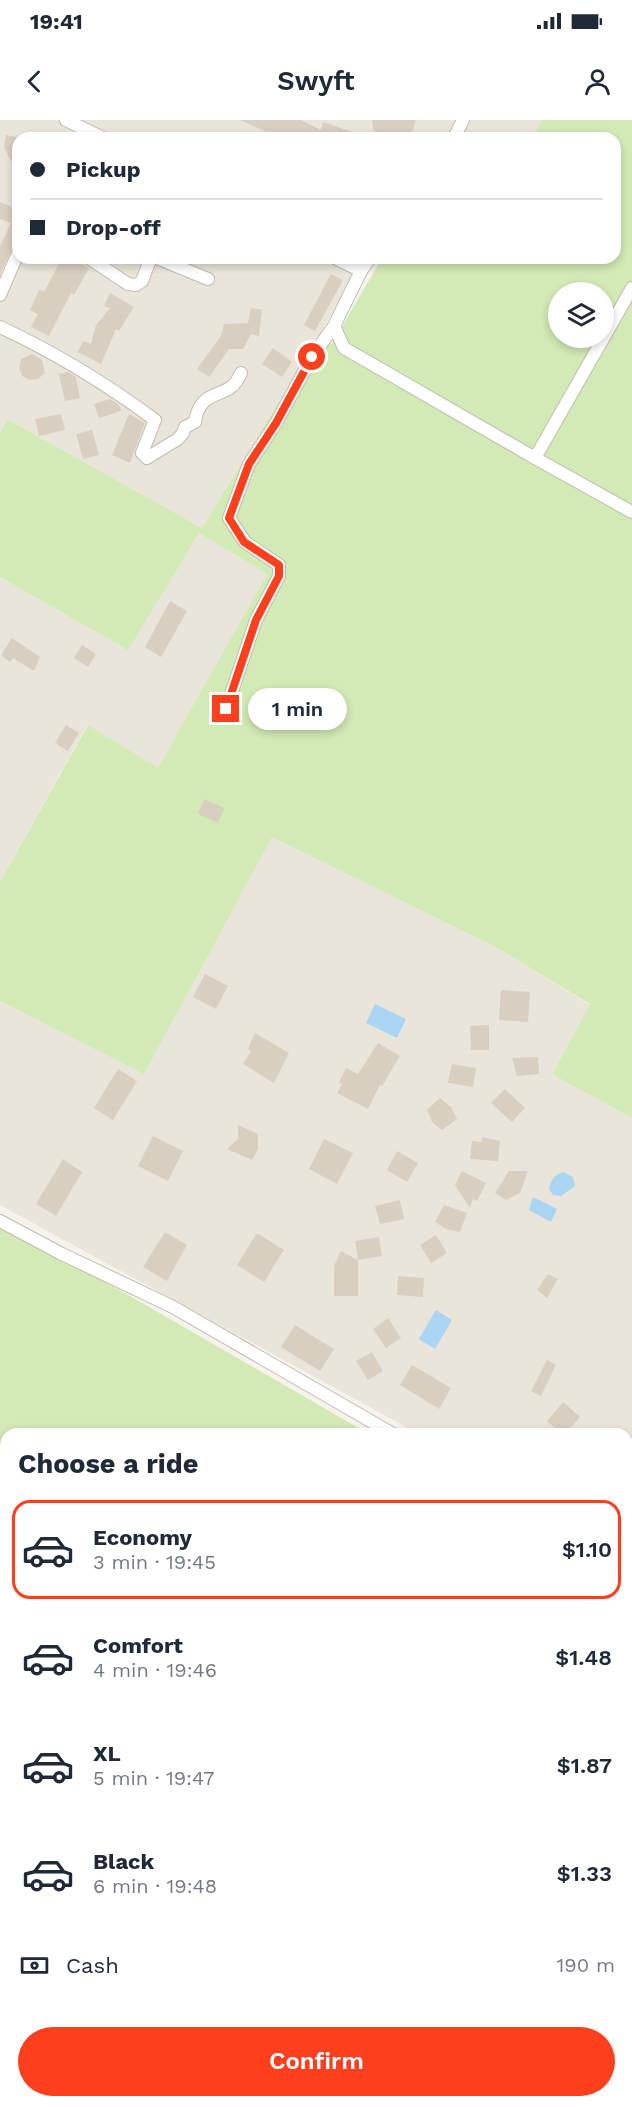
<!DOCTYPE html>
<meta charset="utf-8">
<style>
body{margin:0;font-family:"Work Sans",sans-serif;background:#f6f6f7;color:#1f2937;height:100vh;display:flex;flex-direction:column;font-size:22px;white-space:nowrap}
*{box-sizing:border-box;margin:0}
p{font-size:20px;color:#747a83}
.icon{flex:none;width:33px;height:33px;fill:none;stroke:currentColor;stroke-width:2;stroke-linecap:round;stroke-linejoin:round}
.map{position:relative;flex:1;overflow:hidden}
.drawer{position:absolute;left:0px;top:1308px;width:633px;height:680px;display:flex;flex-direction:column;background:#fff;border-radius:18px 18px 0 0;box-shadow:0 3px 9px #0003}
.drawer>*{flex:none}
.hud{position:absolute;left:12px;top:12px;width:609px;height:132px;border-radius:18px;box-shadow:0 3px 9px #0003;display:grid;align-content:center;height:132px;padding:0 18px;background:#fff}
.buttons{position:absolute;left:548px;top:162px;display:grid;gap:12px}
.buttons a{display:grid;place-items:center;width:66px;height:66px;border-radius:50%;background:#fff;box-shadow:0 3px 9px #0003;font-size:30px}
.end{position:absolute;width:27px;height:27px;margin:-14px;border:8px solid #fc3f1d;background:#fff;box-shadow:0 0 0 3px #fff}
.from{border-radius:50%}
.bubble{position:absolute;height:42px;border-radius:21px;background:#fff;box-shadow:0 3px 9px #0003;font-size:20px;font-weight:600;line-height:42px;text-align:center}
.hud b{display:flex;align-items:center;gap:21px;height:57px;font-size:22px}
.hud b+b{border-top:2px solid #e0e1e3}
.hud i{width:15px;height:15px;background:#1f2937}
ul{padding:0;list-style:none}
li{display:flex;align-items:center;gap:18px;height:99px;margin:0 12px 9px;padding:0 6px;border:3px solid transparent;border-radius:18px}
li div{flex:1}
li b{display:block;font-size:22px}
li em{font-style:normal;font-weight:600}
li.selected{border-color:#fc3f1d}
li>.icon{width:54px;height:54px;stroke-width:1.5}
h2{padding:0 18px;font-size:27px;line-height:72px}
.pay{display:flex;align-items:center;gap:15px;height:66px;padding:0 18px;font-size:22px}
.pay p{margin-inline-start:auto}
.action{display:flex;gap:12px;margin-top:auto;padding:12px 18px}
.action a{flex:1;height:69px;border-radius:36px;background:#fc3f1d;color:#fff;font-size:24px;font-weight:600;line-height:69px;text-align:center}
.status{display:flex;justify-content:space-between;align-items:center;height:42px;padding:0 30px;background:#fff;direction:ltr}
.status svg{height:16px;fill:currentColor}
header{display:flex;justify-content:space-between;align-items:center;height:78px;padding:0 18px;background:#fff;font-size:27px;font-weight:600}
.map>svg:first-child{display:block}
</style>
<div class="status"><b>19:41</b><svg viewBox="0 0 49 12"><path d="M0 12V9h3v3zM5 12V6h3v6zM10 12V3h3v9zM15 12V0h3v12zM26 1h20v11H26zM47 4h2v5h-2z"/></svg></div>
<header><svg class="icon" aria-label="back" viewBox="0 0 24 24"><path d="M15 5l-7 7 7 7"/></svg>Swyft<svg class="icon" aria-label="person" viewBox="0 0 24 24"><circle cx="12" cy="8" r="4"/><path d="M4 21q1-7 8-7t8 7"/></svg></header>
<div class="map">
<svg width="632" height="1987" viewBox="0 0 632 1987">
<rect width="100%" height="100%" fill="#f6f3ec"/>
<g fill="#eae5da">
<polygon points="0,0 542,0 532,18 18,18 18,138 364,138 313,226 202,408 7,299 0,313"/>
<polygon points="199,413 267,454 158,649 87,605 0,762 0,457 127,529"/>
<polygon points="272,716 494,826 590,885 552,953 632,998 632,1434 627,1431 627,1314 419,1314 0,1085 0,881 144,953"/>
<polygon points="627,1457 632,1459 632,1712 627,1721"/>
</g>
<g fill="#f7ead8">
<polygon points="0,1593 6,1597 6,1863 0,1859"/>
<polygon points="206,1982 301,1982 298,1987 214,1987"/>
</g>
<g fill="#d2eab5" fill-rule="evenodd">
<path d="M542 0H632V998L552 954 590 884 494 826 272 717 144 954 0 881V762L88 605 158 648 267 454 199 413 128 530 0 457V313L7 299 202 408 313 226 332 224 382 138H457L463 140 464 138H615V18H532ZM558 172H603V218H558Z"/>
<polygon points="0,1107 111,1165 369,1314 6,1314 6,1597 0,1593"/>
<polygon points="0,1914 6,1917 6,1982 60,1982 57,1987 0,1987"/>
</g>
<g fill="#a9d4f2">
<polygon points="375,884 406,899 397,918 366,903"/>
<path d="M563 1052 573 1057 575 1066 561 1076 553 1075 549 1069C551 1060 554 1055 563 1052Z"/>
<polygon points="533,1077 557,1089 551,1102 529,1090"/>
<polygon points="436,1190 452,1200 435,1229 419,1219"/>
</g>
<g fill="#d8cfc1">
<polygon points="240,0 301,0 321,10 323,2 364,16 364,18 273,18 266,14 267,12"/>
<polygon points="372,0 416,0 413,10 406,18 381,18 373,8"/>
<polygon points="6,15 18,17 18,55 4,27"/>
<polygon points="0,82 17,89 18,87 18,116 0,154 0,126 11,103 0,99"/>
<polygon points="62,138 72,138 89,148 74,175 71,173 49,216 31,207 38,194 30,190 39,170 44,172"/>
<polygon points="331,154 343,160 315,211 304,205"/>
<polygon points="110,173 134,187 119,211 116,209 101,244 78,232 83,221 91,224 96,205 110,188 104,186"/>
<polygon points="251,188 262,190 259,216 251,214 243,229 229,229 209,257 197,249 221,216 224,204 248,203"/>
<polygon points="273,228 292,242 282,257 262,244"/>
<polygon points="32,234 42,240 45,253 38,259 30,260 22,256 19,248 21,239"/>
<polygon points="68,252 76,257 80,278 65,281 59,254"/>
<polygon points="110,279 119,285 121,291 99,298 94,284"/>
<polygon points="61,294 65,310 39,316 35,299"/>
<polygon points="129,294 145,303 130,343 112,335"/>
<polygon points="92,310 99,335 83,339 76,314"/>
<polygon points="170,481 187,491 161,537 145,527"/>
<polygon points="12,518 40,537 34,551 13,538 10,542 1,535"/>
<polygon points="82,525 96,534 88,547 74,538"/>
<polygon points="66,605 79,613 68,631 55,623"/>
<polygon points="204,679 224,688 218,703 198,694"/>
<polygon points="205,854 228,866 216,889 193,877"/>
<polygon points="501,870 530,872 528,902 499,900"/>
<polygon points="489,905 489,930 471,930 470,906"/>
<polygon points="255,913 289,933 274,963 243,944 251,931 248,929"/>
<polygon points="378,923 400,936 382,966 380,965 368,989 337,973 342,964 339,962 346,948 358,954"/>
<polygon points="538,937 539,954 517,956 512,938"/>
<polygon points="452,944 476,948 473,967 448,963"/>
<polygon points="118,949 137,961 113,1000 94,988"/>
<polygon points="505,969 525,988 512,1002 491,983"/>
<polygon points="440,978 451,987 457,999 442,1010 432,1002 427,990"/>
<polygon points="238,1005 258,1014 258,1029 252,1040 227,1029 238,1019"/>
<polygon points="153,1016 183,1031 168,1061 138,1046"/>
<polygon points="482,1017 500,1021 498,1041 470,1039 472,1021 481,1022"/>
<polygon points="324,1019 353,1033 337,1064 309,1049"/>
<polygon points="397,1031 418,1043 407,1062 387,1050"/>
<polygon points="63,1039 82,1052 56,1096 36,1084"/>
<polygon points="462,1051 486,1063 477,1081 473,1079 470,1088 455,1065"/>
<polygon points="509,1051 528,1051 520,1073 506,1080 495,1073"/>
<polygon points="400,1080 404,1099 380,1104 375,1086"/>
<polygon points="444,1085 467,1093 460,1112 446,1109 435,1102"/>
<polygon points="165,1112 187,1125 167,1161 143,1147"/>
<polygon points="257,1113 284,1130 264,1162 237,1145"/>
<polygon points="436,1115 447,1133 431,1143 420,1125"/>
<polygon points="379,1117 382,1136 358,1140 355,1121"/>
<polygon points="341,1131 358,1140 358,1176 334,1176 334,1146"/>
<polygon points="548,1154 558,1159 547,1178 537,1170"/>
<polygon points="398,1156 424,1158 423,1177 397,1175"/>
<polygon points="388,1198 401,1218 386,1228 373,1209"/>
<polygon points="295,1205 334,1229 320,1251 281,1227"/>
<polygon points="372,1232 383,1251 368,1260 356,1241"/>
<polygon points="547,1240 556,1245 541,1276 531,1271"/>
<polygon points="412,1245 451,1268 439,1289 400,1265"/>
<polygon points="563,1282 580,1297 565,1314 562,1314 547,1301"/>
</g>
<g fill="none" stroke-linecap="round" stroke-linejoin="round">
<g stroke="#c2bbae" stroke-width="8">
<g id="service">
<polyline points="0,1782 6,1785"/>
<polyline points="0,1830 6,1818"/>
<polyline points="205,1987 208,1982"/>
</g>
</g>
<g stroke="#c2bbae" stroke-width="14">
<g id="minor">
<polyline points="66,0 103,18"/>
<polyline points="454,18 463,0"/>
<polyline points="89,138 128,164 136,165 142,161 150,140 153,138"/>
<polyline points="157,138 208,159"/>
<polyline points="335,138 361,151"/>
<polyline points="632,168 535,338 632,392"/>
<polyline points="0,175 18,133"/>
<polyline points="334,206 344,228 535,338"/>
<path d="M0 207C56 233 105 263 155 300L142 333 147 338 178 319 183 313 185 307 195 302C201 264 229 283 241 253"/>
<polyline points="226,589 256,500 279,456 279,445 245,422 229,398 249,344 276,303 312,237 334,206 361,151 370,138"/>
<polyline points="0,1101 60,1133 173,1187 393,1314"/>
<polyline points="627,1444 632,1446"/>
<polyline points="627,1731 632,1722"/>
<polyline points="82,1987 83,1982"/>
<polyline points="483,1987 486,1982"/>
</g>
</g>
<g stroke="#e6c16a" stroke-width="21">
<g id="primary">
<polyline points="0,1887 6,1891"/>
<polyline points="162,1982 172,1987"/>
</g>
</g>
<use href="#service" stroke="#fff" stroke-width="6"/>
<use href="#minor" stroke="#fff" stroke-width="12"/>
<use href="#primary" stroke="#ffe39c" stroke-width="20"/>
</g>
<g fill="none" stroke-linecap="round" stroke-linejoin="round">
<polyline stroke="#fc3f1d" stroke-width="8" points="226,589 256,500 279,456 279,445 244,422 229,398 249,344 276,303 312,237"/>
</g>
</svg>
<div class="buttons">
<a><svg class="icon" aria-label="layers" viewBox="0 0 24 24"><path d="M12 4l9 5-9 5-9-5zM3 14l9 5 9-5"/></svg></a>
</div>
<i class="end from" style="left:312px;top:237px"></i>
<i class="end" style="left:226px;top:589px"></i>
<div class="bubble" style="left:248px;top:568px;width:99px">1 min</div>
<div class="hud">
<b><i class="from"></i>Pickup</b>
<b><i></i>Drop-off</b>
</div>
<section class="drawer">
<h2>Choose a ride</h2>
<ul>
<li class="selected"><svg class="icon" aria-label="car" viewBox="0 0 24 24"><path d="M5 17H2v-5l4-1 3-4h7l3 4 3 1v5h-3M9 17h6M6 11h13"/><circle cx="7" cy="17" r="2"/><circle cx="17" cy="17" r="2"/></svg><div><b>Economy</b><p>3 min · 19:45</p></div><em>$1.10</em></li>
<li><svg class="icon" aria-label="car" viewBox="0 0 24 24"><path d="M5 17H2v-5l4-1 3-4h7l3 4 3 1v5h-3M9 17h6M6 11h13"/><circle cx="7" cy="17" r="2"/><circle cx="17" cy="17" r="2"/></svg><div><b>Comfort</b><p>4 min · 19:46</p></div><em>$1.48</em></li>
<li><svg class="icon" aria-label="car" viewBox="0 0 24 24"><path d="M5 17H2v-5l4-1 3-4h7l3 4 3 1v5h-3M9 17h6M6 11h13"/><circle cx="7" cy="17" r="2"/><circle cx="17" cy="17" r="2"/></svg><div><b>XL</b><p>5 min · 19:47</p></div><em>$1.87</em></li>
<li><svg class="icon" aria-label="car" viewBox="0 0 24 24"><path d="M5 17H2v-5l4-1 3-4h7l3 4 3 1v5h-3M9 17h6M6 11h13"/><circle cx="7" cy="17" r="2"/><circle cx="17" cy="17" r="2"/></svg><div><b>Black</b><p>6 min · 19:48</p></div><em>$1.33</em></li>
</ul>
<div class="pay"><svg class="icon" aria-label="cash" viewBox="0 0 24 24"><path d="M3 7h18v10H3z"/><circle cx="12" cy="12" r="2"/></svg>Cash<p>190 m</p></div>
<div class="action"><a>Confirm</a></div>
</section>
</div>
